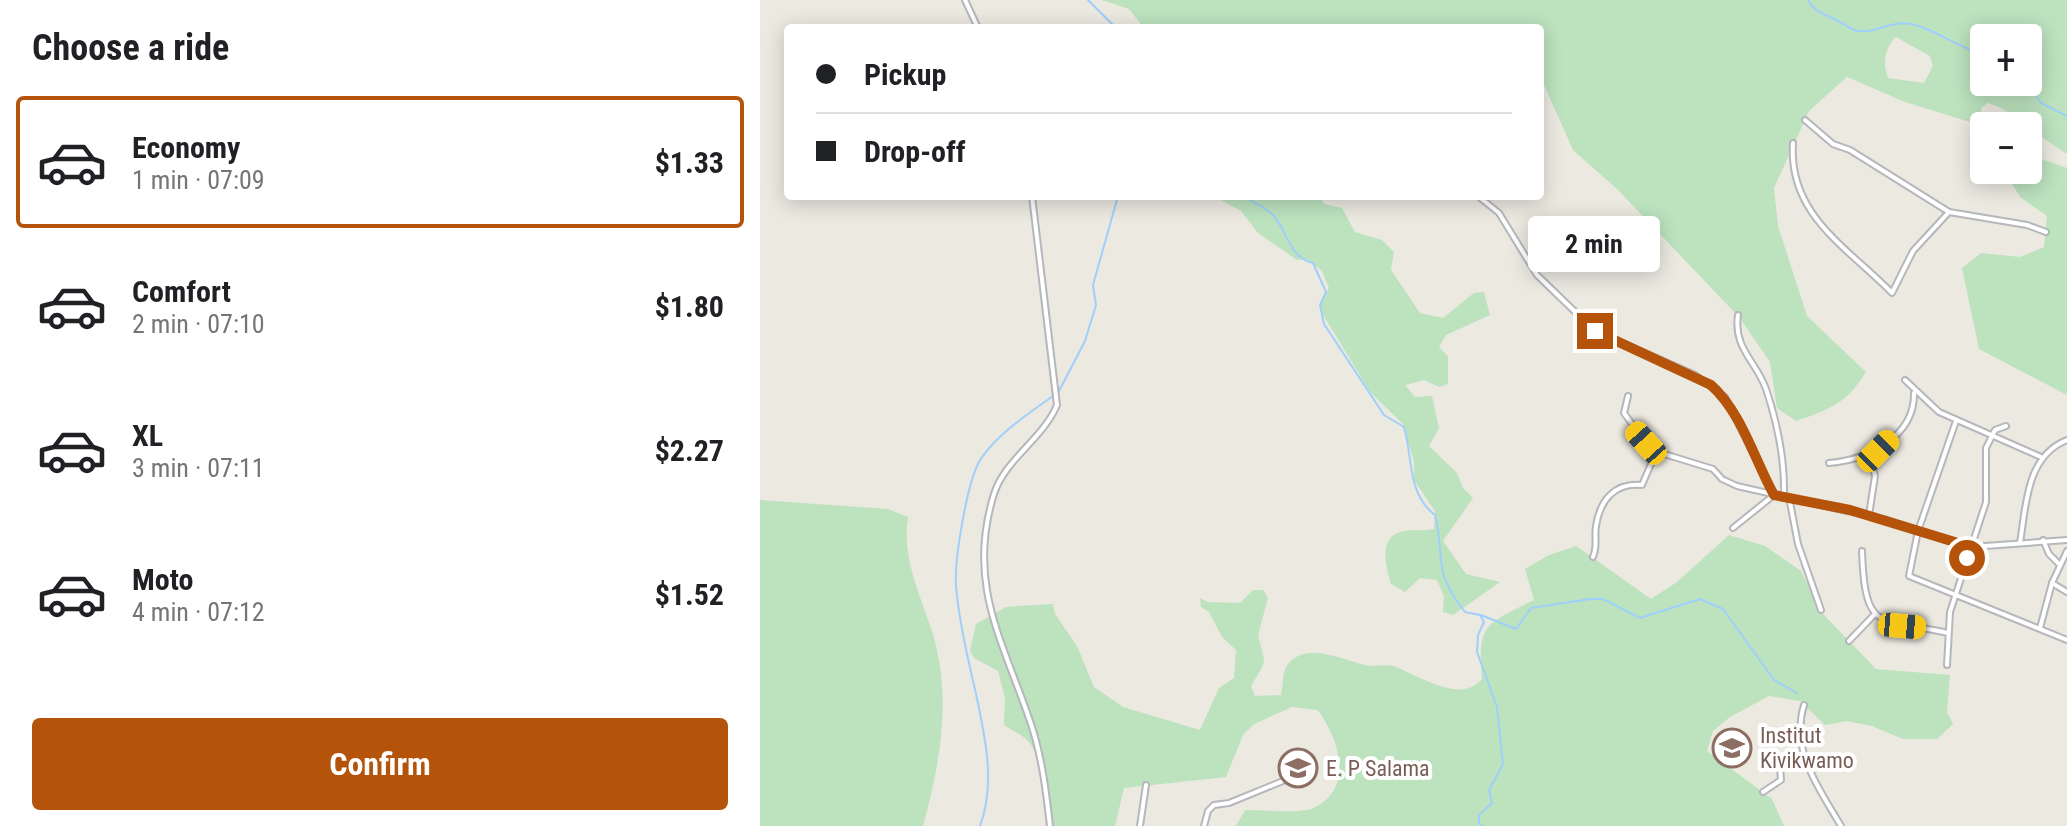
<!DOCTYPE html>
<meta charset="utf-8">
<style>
body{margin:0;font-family:"Roboto Condensed",sans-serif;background:#f2f2f2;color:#202124;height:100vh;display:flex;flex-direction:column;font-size:30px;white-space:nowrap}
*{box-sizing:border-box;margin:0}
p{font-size:26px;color:#757577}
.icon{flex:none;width:44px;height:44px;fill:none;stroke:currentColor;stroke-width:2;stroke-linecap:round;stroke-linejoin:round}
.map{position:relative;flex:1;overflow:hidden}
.side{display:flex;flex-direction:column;background:#fff;width:760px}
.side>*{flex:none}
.hud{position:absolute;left:24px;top:24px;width:760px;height:176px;border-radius:8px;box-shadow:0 4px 20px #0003;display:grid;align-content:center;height:176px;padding:0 32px;background:#fff}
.tools{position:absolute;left:1210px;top:24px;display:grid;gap:16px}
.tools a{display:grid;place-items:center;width:72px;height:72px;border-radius:8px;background:#fff;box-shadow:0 4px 20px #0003;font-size:40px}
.end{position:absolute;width:36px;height:36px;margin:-18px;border:10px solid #b45309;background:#fff;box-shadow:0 0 0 4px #fff}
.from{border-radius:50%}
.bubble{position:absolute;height:56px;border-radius:8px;background:#fff;box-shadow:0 4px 20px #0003;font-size:26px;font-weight:700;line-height:56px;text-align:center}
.car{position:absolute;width:24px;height:48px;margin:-24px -12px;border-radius:10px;box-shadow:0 0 6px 2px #0007;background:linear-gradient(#f5c518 24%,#345 0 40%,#f5c518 0 76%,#345 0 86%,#f5c518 0)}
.hud b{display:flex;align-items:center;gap:28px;height:76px;font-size:30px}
.hud b+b{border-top:2px solid #e0e0e0}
.hud i{width:20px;height:20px;background:#202124}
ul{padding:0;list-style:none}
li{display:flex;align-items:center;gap:24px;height:132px;margin:0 16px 12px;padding:0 16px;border:4px solid transparent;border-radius:8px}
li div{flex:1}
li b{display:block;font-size:30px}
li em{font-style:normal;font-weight:700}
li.active{border-color:#b45309}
li>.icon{width:72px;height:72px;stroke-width:1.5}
h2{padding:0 32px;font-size:36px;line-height:96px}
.cta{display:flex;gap:16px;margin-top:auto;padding:16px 32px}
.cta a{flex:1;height:92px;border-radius:8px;background:#b45309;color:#fff;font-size:32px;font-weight:700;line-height:92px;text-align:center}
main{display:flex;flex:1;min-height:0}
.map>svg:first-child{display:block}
</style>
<main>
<section class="side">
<h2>Choose a ride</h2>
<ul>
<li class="active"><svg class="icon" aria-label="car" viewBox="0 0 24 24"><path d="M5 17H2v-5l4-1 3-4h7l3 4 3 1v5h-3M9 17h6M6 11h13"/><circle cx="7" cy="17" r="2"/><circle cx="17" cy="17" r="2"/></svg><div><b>Economy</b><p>1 min · 07:09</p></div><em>$1.33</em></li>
<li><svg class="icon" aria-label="car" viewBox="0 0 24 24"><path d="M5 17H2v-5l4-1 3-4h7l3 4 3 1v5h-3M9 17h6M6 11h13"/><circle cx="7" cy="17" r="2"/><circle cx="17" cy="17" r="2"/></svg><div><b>Comfort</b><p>2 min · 07:10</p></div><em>$1.80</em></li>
<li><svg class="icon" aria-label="car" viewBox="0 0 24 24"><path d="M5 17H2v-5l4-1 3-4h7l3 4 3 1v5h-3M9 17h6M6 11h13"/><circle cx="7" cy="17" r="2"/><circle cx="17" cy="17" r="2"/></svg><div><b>XL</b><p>3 min · 07:11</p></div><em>$2.27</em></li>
<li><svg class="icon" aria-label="car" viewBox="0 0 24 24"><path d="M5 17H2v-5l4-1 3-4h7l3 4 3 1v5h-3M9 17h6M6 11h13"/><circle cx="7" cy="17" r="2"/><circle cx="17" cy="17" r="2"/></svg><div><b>Moto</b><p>4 min · 07:12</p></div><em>$1.52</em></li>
</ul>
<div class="cta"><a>Confirm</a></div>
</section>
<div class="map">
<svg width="1307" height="826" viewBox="0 0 1307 826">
<rect width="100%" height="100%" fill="#ebe9e0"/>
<g fill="#bce2be" fill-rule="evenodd">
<path d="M342 0H1307V154C1280 139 1256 111 1228 103L1221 108 1224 140 1210 122 1145 102 1087 77 1049 111 1014 188 1018 226 1047 316 1106 372C1087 403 1069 410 1036 421L1017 408 1010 362 979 317 858 190 813 150 780 76V28H384L369 9ZM1136 37 1170 56 1173 66 1164 83 1128 78C1122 64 1125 46 1136 37ZM1224 38H1268V82H1224Z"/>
<polygon points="1268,154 1307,168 1307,395 1219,349 1202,268 1221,253 1260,257 1284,247 1287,216 1260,197 1244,170 1268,170"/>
<path d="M454 196H560L564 204 582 208 595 232 622 240 634 252 631 270 660 313 683 318 714 293 724 292 730 315 686 335 679 347 688 356V384L679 387 664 380 645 385 655 397 672 396 679 428 669 446 697 473 703 488 713 498 683 541 706 574 740 582 693 615 683 612 684 596 677 580 660 578 645 592 631 584C626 568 618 537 641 532 652 529 663 531 674 529L675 511 654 480V461L642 423 610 392 562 313 560 303 569 288 562 271 547 259 537 260 498 233 481 211Z"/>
<path d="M0 500 128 509 148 517C142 556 158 590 170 625 193 692 181 760 163 826H0Z"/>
<path d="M969 535 1005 546 1041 571 1062 613 1116 669 1190 675 1187 712 1193 724 1177 739H1143L1112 726 1087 721 1065 725 1040 701 1009 696 970 717 953 731 947 751 1012 799 1024 826H476L485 810C501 810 542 814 554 808 596 787 578 739 558 710L532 707 494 724 483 735 466 777 364 788 355 826H289C287 805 283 753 266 739 260 734 251 730 244 725L245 698 238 671 214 658 210 651 216 624 246 607 293 604 295 614 317 646 334 687 363 707 440 730 459 688 474 678 476 650 462 637 449 612 441 607 440 598 448 602 480 603 493 590H503L508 598 498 635C505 666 509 656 491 686L495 696 521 695C524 683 521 669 532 660 551 644 585 660 605 665 615 668 625 663 636 667 657 675 702 705 722 679 717 623 726 624 774 600L765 569 789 555 816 546 891 599 917 582Z"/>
</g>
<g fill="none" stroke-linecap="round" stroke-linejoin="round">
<g stroke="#a0cffb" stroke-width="2">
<polyline points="328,0 356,28"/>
<path d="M1048 0C1054 11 1061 13 1072 18 1080 21 1087 27 1094 30 1114 36 1132 18 1155 25 1180 32 1200 49 1224 54"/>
<polyline points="1266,82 1281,103 1307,116"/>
<path d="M484 196C493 202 504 207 512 214 528 230 528 257 553 263L566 292 560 305 564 324 624 415 644 427C653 458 647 494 675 515 686 560 671 569 705 612L720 615 724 622 718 635 717 652 737 707 743 764 729 790 732 803 719 815V823L723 826"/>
<polyline points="298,393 325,341 336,305 333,285 358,196"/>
<polyline points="721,615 756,629 771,608 830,599 843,599 880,618 940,599 963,609 1014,680 1037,693"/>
<path d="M220 826C236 783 225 737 216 694 208 659 199 621 196 586 194 561 207 482 220 460 237 434 268 414 293 396"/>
</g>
<g stroke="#b5b7bc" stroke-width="8">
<g id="street">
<polyline points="205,0 218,28"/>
<polyline points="1045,120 1073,144 1090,150 1189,212 1267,225 1286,232"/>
<path d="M1033 143C1028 215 1087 247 1132 293L1153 251 1189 212"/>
<path d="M272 196 297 405C283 439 245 459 234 494 206 584 243 641 271 724 282 757 286 791 290 826"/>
<polyline points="718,196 739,213 777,275 835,331 935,375 965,397 1014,495 973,528"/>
<path d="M978 315C973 348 996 361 1006 389 1018 425 1025 459 1024 496"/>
<polyline points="1145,380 1179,412 1281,457"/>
<polyline points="868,396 864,413 886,443 901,453 953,469 962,479 977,486 1127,520 1211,547 1307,540"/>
<polyline points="1196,421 1158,531 1149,576 1307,640"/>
<path d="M1069 463C1107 460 1155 437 1154 393"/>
<polyline points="1029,497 1038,544 1061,610"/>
<polyline points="1109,515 1115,476 1110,456"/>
<polyline points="1283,540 1289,554 1300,565"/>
<path d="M1260 543C1266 506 1266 456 1307 440"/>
<path d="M1102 551C1105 635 1120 618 1188 633"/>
<path d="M833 557C838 545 834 538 836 526 840 500 855 482 882 485L897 450"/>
<polyline points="1292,583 1307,592"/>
<polyline points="1280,628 1292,583 1307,551"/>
<polyline points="1089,641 1114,615"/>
<polyline points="1187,665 1190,612 1226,502 1226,448 1235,430 1246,426"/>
<path d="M1044 705C1030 751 1059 788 1081 826"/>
<polyline points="1003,792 1021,780 1020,768 1043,755"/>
<polyline points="380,826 386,785"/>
<polyline points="444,826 448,811 454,805 469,803 545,772"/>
</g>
</g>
<use href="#street" stroke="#fff" stroke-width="4"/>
</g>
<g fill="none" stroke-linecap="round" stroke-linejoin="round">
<path stroke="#b45309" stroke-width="10" d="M835 331 951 385C982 413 994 459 1014 495L1090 510 1211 547 1207 558"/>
</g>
<defs>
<g id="school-ring" transform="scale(2)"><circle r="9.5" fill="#fff" stroke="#8d6e63" stroke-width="1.5"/><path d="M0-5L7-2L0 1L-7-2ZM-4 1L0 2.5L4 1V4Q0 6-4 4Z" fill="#8d6e63"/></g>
</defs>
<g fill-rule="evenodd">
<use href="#school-ring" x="972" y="748"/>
<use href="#school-ring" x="538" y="768"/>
</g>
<g text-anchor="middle" stroke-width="8" stroke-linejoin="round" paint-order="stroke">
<g font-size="22" fill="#785e54" stroke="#fff" text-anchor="start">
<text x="1000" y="743">Institut<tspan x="1000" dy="25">Kivikwamo</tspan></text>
<text x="566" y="776">E. P Salama</text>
</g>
</g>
</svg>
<div class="tools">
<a>+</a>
<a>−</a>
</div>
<i class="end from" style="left:1207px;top:558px"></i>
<i class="end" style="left:835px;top:331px"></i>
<div class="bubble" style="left:768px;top:216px;width:132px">2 min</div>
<i class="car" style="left:886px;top:443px;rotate:318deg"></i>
<i class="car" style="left:1118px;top:451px;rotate:45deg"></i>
<i class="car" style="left:1142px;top:626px;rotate:95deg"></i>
<div class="hud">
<b><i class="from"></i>Pickup</b>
<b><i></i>Drop-off</b>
</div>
</div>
</main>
